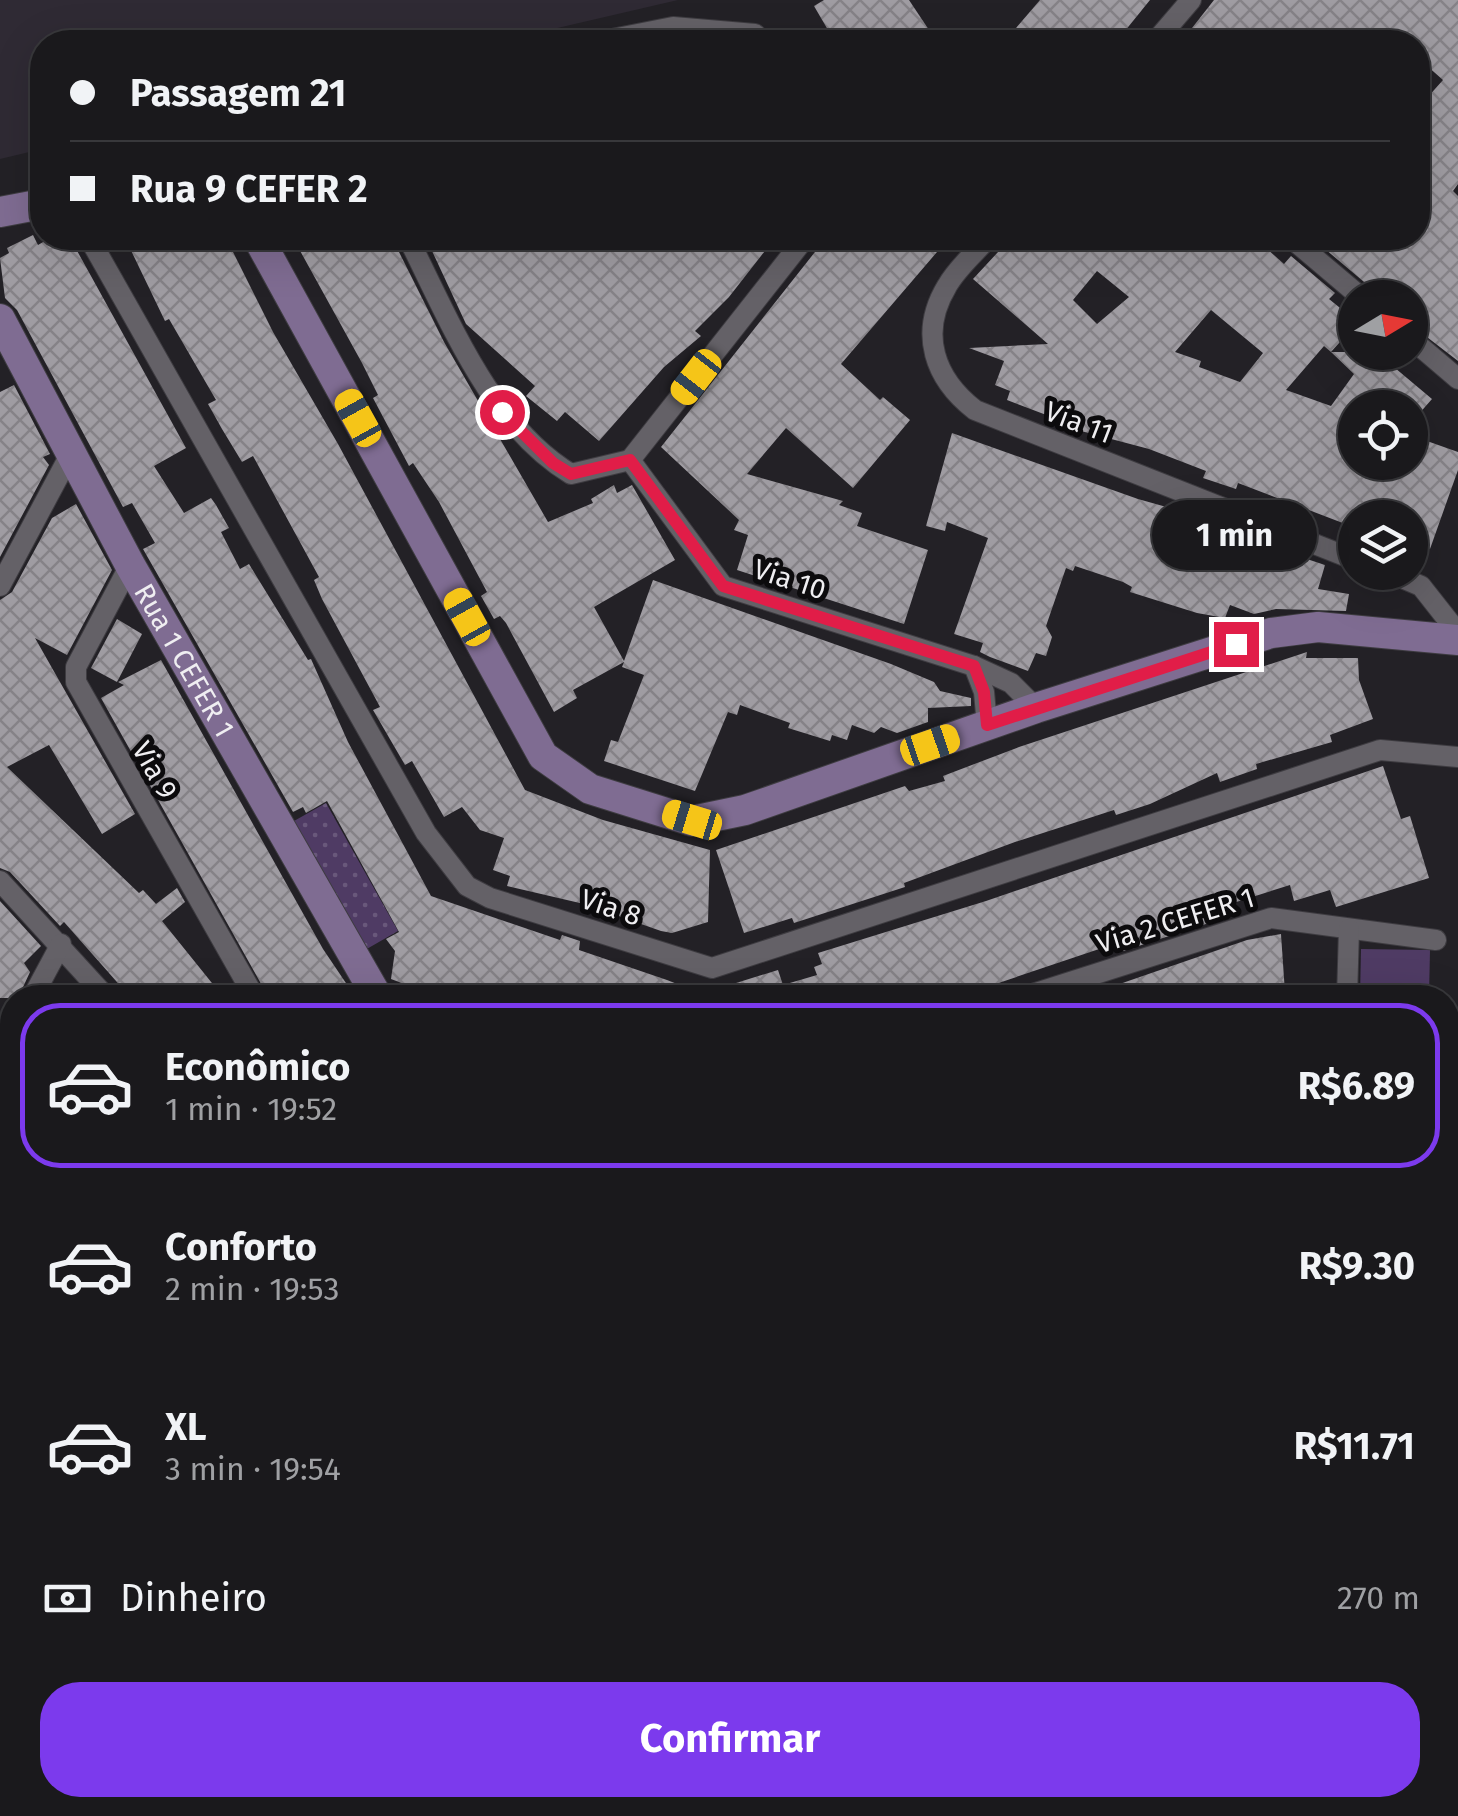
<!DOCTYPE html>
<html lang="pt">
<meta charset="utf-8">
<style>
body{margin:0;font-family:"Fira Sans",sans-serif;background:#272629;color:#f1f3f6;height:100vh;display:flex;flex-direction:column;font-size:38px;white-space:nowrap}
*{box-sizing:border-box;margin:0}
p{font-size:32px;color:#9fa0a3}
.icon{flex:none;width:55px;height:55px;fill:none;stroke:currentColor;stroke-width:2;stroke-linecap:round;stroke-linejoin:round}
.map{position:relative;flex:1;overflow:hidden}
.details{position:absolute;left:0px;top:985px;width:1460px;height:832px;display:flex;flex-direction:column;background:#1a191c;border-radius:40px 40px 0 0;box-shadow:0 10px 40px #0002,0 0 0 2px #38383b}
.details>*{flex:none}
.hud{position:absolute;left:30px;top:30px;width:1400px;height:220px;border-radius:40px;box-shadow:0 10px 40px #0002,0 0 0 2px #38383b;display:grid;align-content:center;height:220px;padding:0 40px;background:#1a191c}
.needle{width:65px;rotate:80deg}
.controls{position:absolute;left:1338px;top:280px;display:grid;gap:20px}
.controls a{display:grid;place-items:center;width:90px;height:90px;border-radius:50%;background:#1a191c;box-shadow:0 10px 40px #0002,0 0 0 2px #38383b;font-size:50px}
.end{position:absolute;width:45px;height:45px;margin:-22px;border:12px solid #e11d48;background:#fff;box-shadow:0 0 0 5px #fff}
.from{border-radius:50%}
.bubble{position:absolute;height:70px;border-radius:35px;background:#1a191c;box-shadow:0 10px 40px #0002,0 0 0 2px #38383b;font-size:32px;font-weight:700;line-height:70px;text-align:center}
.car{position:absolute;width:30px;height:60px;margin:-30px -15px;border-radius:12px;box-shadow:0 0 8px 2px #0007;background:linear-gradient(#f5c518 24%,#345 0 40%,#f5c518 0 76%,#345 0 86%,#f5c518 0)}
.hud b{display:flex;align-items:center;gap:35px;height:95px;font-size:38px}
.hud b+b{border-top:2px solid #38383b}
.hud i{width:25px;height:25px;background:#f1f3f6}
ul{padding:18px 0 0;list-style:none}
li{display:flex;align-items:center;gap:30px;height:165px;margin:0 20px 15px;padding:0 20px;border:5px solid transparent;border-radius:40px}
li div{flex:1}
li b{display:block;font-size:38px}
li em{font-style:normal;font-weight:700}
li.selected{border-color:#7c3aed}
li>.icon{width:90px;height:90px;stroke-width:1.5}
.pay{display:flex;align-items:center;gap:25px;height:110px;padding:0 40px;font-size:38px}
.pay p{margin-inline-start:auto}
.cta{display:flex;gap:20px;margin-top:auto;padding:20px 40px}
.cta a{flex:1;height:115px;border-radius:40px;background:#7c3aed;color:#fff;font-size:40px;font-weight:700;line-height:115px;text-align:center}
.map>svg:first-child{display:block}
</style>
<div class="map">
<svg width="1458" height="1816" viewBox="0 0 1458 1816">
<defs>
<pattern id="grass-dots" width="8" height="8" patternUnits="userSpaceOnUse" patternTransform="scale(2.5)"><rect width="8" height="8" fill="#4f3b64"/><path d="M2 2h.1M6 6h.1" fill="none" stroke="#69587b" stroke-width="1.8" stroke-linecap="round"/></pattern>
<pattern id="forest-crowns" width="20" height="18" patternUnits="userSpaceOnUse" patternTransform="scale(2.5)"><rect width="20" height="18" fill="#4f3b64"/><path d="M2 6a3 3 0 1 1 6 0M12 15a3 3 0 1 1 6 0" fill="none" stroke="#69587b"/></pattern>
<pattern id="building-cross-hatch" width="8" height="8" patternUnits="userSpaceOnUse" patternTransform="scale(2.5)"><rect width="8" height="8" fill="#9f9ca2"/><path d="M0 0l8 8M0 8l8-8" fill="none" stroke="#858287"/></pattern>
</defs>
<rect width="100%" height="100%" fill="#232126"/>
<polygon fill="#2f2a34" points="0,0 678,0 497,42 42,42 42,149 0,159"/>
<g fill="url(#grass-dots)">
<polygon points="326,803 398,931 365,950 294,821"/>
<polygon points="1458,1354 1458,1420 1448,1423 1448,1355"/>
</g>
<polygon fill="url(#forest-crowns)" points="3,1290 12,1318 12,1398 0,1362"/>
<polygon fill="#4f3b64" points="1361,949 1430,950 1429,997 1360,997"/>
<g fill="url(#building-cross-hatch)" fill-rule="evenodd">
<polygon points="824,0 909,0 937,42 835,42 814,6"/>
<polygon points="1040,0 1150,0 1116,42 1004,42"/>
<polygon points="1214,0 1458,0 1458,184 1453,191 1458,196 1458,361 1410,324 1410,298 1383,298 1312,238 1418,238 1418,108 1443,80 1418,58 1418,42 1181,42"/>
<polygon points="33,235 38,245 50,238 70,238 186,448 154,466 184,513 211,498 216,505 229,528 221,532 240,569 249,564 308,660 311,659 348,742 431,896 560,940 562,935 580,941 579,950 667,980 700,993 699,998 441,998 391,979 395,951 386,939 399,932 327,801 306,813 303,807 293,812 143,549 155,543 132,503 123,507 17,310 5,298 0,258 9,253 7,248"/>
<polygon points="125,238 226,238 273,332 338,444 525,790 603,820 710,850 708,922 672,933 661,931 584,904 507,886 510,876 493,870 504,838 480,830 462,807 444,817 412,761 405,765 373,710 380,707 322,599 314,580 319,577 253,456 242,462 222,429 208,404 216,400 169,319 165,321"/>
<polygon points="293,238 392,238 444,342 548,522 593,503 591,499 614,485 617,493 632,485 675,560 594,607 624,661 653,580 891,664 934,682 940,691 971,698 971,706 928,708 928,722 897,733 881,727 874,733 852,725 847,740 832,735 830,741 788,728 790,723 740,705 737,715 728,712 695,791 604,761 611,740 618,742 644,675 622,667 624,662 573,690 577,698 554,712 506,623 500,616 494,619 481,596 487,592 439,502 413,463 409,466 373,398 378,395 362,363"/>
<polygon points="426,238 775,238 729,297 695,331 701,336 664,367 599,441 565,412 557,421 526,396 535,386 466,324"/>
<polygon points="826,238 949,238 841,364 880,400 883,397 910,420 853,488 786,428 747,474 843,501 839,505 862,513 857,526 928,550 904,624 737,570 748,535 734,530 739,520 661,447"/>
<path d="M1011 238H1255L1284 264 1291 256 1335 293 1329 299 1355 320V325L1331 352 1324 346 1286 390 1331 406 1354 374 1331 352H1376L1432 399 1410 424V408H1355V462H1410V435L1458 452V470L1430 549 1410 542V518H1355V523L1348 525 1238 483 1236 489 1203 478 1206 471 1149 449 1047 422 1049 416 1007 400 1010 391 995 385 1004 361 969 348 1048 344 973 279ZM1097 271 1129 297 1097 324 1073 300ZM1211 310 1263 353 1240 382 1199 367 1201 361 1175 352Z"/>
<polygon points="14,385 50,454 43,457 49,465 0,557 0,392"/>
<polygon points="952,433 1138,499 1195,515 1228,528 1226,532 1325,565 1318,589 1349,594 1346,611 1276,609 1254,614 1230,605 1225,618 1197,613 1130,592 1132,587 1123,582 1075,566 1073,571 1066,568 1046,626 1052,637 1046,656 1036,653 1028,671 990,657 980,652 983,643 954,634 988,538 947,522 945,531 926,526"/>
<polygon points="76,504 112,570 67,655 35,638 135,814 102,834 49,745 7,767 139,893 143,890 156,904 177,888 185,902 162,921 224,998 131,998 64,922 60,926 10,872 0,868 0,600 12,592 52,518"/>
<polygon points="117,619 142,634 117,682 91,668"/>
<polygon points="1307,652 1306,658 1358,658 1359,680 1373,719 1330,735 1332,742 1256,764 1257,769 1220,782 1217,773 1150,804 1116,815 1114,810 1015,842 904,883 905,887 794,923 792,918 744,933 716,850 905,786 909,791 945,781 943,776 1019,747"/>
<polygon points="161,660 323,949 356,998 269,998 101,698 124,685 118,682"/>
<polygon points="1383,766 1401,819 1410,816 1429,878 1336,907 1330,890 1294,901 1290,885 1208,911 1212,922 1123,951 1120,942 954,998 705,998 704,993 778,970 783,985 817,975 814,967 822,964 818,953 986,901"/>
<polygon points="0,901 41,946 24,963 30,972 18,998 0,998"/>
<polygon points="1281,934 1285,993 1272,998 1079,998 1247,940"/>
</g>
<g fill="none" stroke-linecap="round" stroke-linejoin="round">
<g stroke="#3e3c41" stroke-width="22">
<g id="street">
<polyline points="597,42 673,27 755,34 763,42"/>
<polyline points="1155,42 1191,0"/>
<polyline points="89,238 426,833 467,886 490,898 712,968 1380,750 1458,757"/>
<path d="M408 238C449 319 490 425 571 474L630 460"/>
<polyline points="805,238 630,460 723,586 974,666 1011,683 1036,708"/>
<path d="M988 238C975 253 957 268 947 286 918 334 935 379 975 410L1355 560"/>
<polyline points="1291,238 1362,298"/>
<polyline points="1410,338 1458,379"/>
<polyline points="130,565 76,667 76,682 255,998"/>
<polyline points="1388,572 1421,586 1458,633"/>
<polyline points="0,586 71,453"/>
<polyline points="974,666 984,692 987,725"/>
<polyline points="0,881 107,998"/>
<polyline points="32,998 61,944"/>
<polyline points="1020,998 1271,918 1436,940"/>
<polyline points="1347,998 1349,929"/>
<polyline points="0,1045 12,1091"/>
<polyline points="0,1157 12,1222"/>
<polyline points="0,1504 12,1506"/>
<polyline points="1448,1714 1458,1726"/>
<polyline points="87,1805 89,1816"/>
<polyline points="222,1805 330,1816"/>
<polyline points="456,1805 457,1816"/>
<polyline points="564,1805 565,1816"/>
<polyline points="968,1805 968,1816"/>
<polyline points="1210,1805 1220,1816"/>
<polyline points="1376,1805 1386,1816"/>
</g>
</g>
<g stroke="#3e3c41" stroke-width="32">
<g id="secondary">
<polyline points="0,212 42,204"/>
<polyline points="258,238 543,756 590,789 692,821 745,810 1036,708 1271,633 1318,627 1458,640"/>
<path id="s1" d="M0 319 130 565 378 998"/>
<polyline points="1448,1598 1458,1589"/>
<polyline points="847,1805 848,1816"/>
<polyline points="1187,1816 1198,1805"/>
</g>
</g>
<use href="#street" stroke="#646167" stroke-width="20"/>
<use href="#secondary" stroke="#7f6c92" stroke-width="30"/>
</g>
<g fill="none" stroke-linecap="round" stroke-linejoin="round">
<polyline stroke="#e11d48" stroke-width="12" points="502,412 553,463 571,474 630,460 723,586 974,666 984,692 987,725 1236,644"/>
</g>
<g text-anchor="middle" stroke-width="10" stroke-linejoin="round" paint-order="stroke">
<g font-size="28" fill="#efeef1" stroke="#0c0b0d">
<text transform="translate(1079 422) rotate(21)" y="10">Via 11</text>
<text transform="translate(790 579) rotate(18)" y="10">Via 10</text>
<text dy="10" stroke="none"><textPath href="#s1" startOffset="388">Rua 1 CEFER 1</textPath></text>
<text transform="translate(155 770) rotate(60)" y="10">Via 9</text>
<text transform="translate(611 907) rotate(18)" y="10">Via 8</text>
<text transform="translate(1175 920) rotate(-17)" y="10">Via 2 CEFER 1</text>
</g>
</g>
</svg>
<div class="controls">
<a><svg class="needle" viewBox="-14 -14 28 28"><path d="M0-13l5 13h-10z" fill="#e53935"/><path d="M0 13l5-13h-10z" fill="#9fa0a3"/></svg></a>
<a><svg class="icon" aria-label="locate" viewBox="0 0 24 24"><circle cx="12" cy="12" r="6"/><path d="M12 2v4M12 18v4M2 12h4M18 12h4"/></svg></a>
<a><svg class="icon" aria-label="layers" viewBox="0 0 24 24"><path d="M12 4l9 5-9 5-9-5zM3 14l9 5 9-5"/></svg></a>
</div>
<i class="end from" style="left:502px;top:412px"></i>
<i class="end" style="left:1236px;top:644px"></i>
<div class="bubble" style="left:1152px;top:500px;width:165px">1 min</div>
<i class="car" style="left:696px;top:377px;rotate:218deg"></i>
<i class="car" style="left:358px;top:418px;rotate:331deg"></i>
<i class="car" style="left:467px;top:617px;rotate:331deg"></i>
<i class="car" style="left:930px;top:745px;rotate:71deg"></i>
<i class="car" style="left:692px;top:820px;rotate:287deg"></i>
<div class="hud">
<b><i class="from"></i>Passagem 21</b>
<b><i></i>Rua 9 CEFER 2</b>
</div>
<section class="details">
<ul>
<li class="selected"><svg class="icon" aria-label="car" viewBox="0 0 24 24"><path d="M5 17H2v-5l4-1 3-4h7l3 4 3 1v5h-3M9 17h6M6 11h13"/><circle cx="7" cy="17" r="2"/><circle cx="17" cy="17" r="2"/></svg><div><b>Econômico</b><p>1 min · 19:52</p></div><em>R$6.89</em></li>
<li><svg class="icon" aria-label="car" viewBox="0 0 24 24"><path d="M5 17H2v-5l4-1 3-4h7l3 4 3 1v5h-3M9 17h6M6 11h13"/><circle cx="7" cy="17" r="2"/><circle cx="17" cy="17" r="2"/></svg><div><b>Conforto</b><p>2 min · 19:53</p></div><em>R$9.30</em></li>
<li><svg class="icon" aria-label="car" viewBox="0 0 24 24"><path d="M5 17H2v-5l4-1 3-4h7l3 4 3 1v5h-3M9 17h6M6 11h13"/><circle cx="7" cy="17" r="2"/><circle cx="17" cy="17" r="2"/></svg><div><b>XL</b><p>3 min · 19:54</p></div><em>R$11.71</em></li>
</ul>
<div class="pay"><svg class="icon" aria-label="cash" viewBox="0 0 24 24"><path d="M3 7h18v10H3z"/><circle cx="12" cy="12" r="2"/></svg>Dinheiro<p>270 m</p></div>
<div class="cta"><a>Confirmar</a></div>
</section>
</div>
